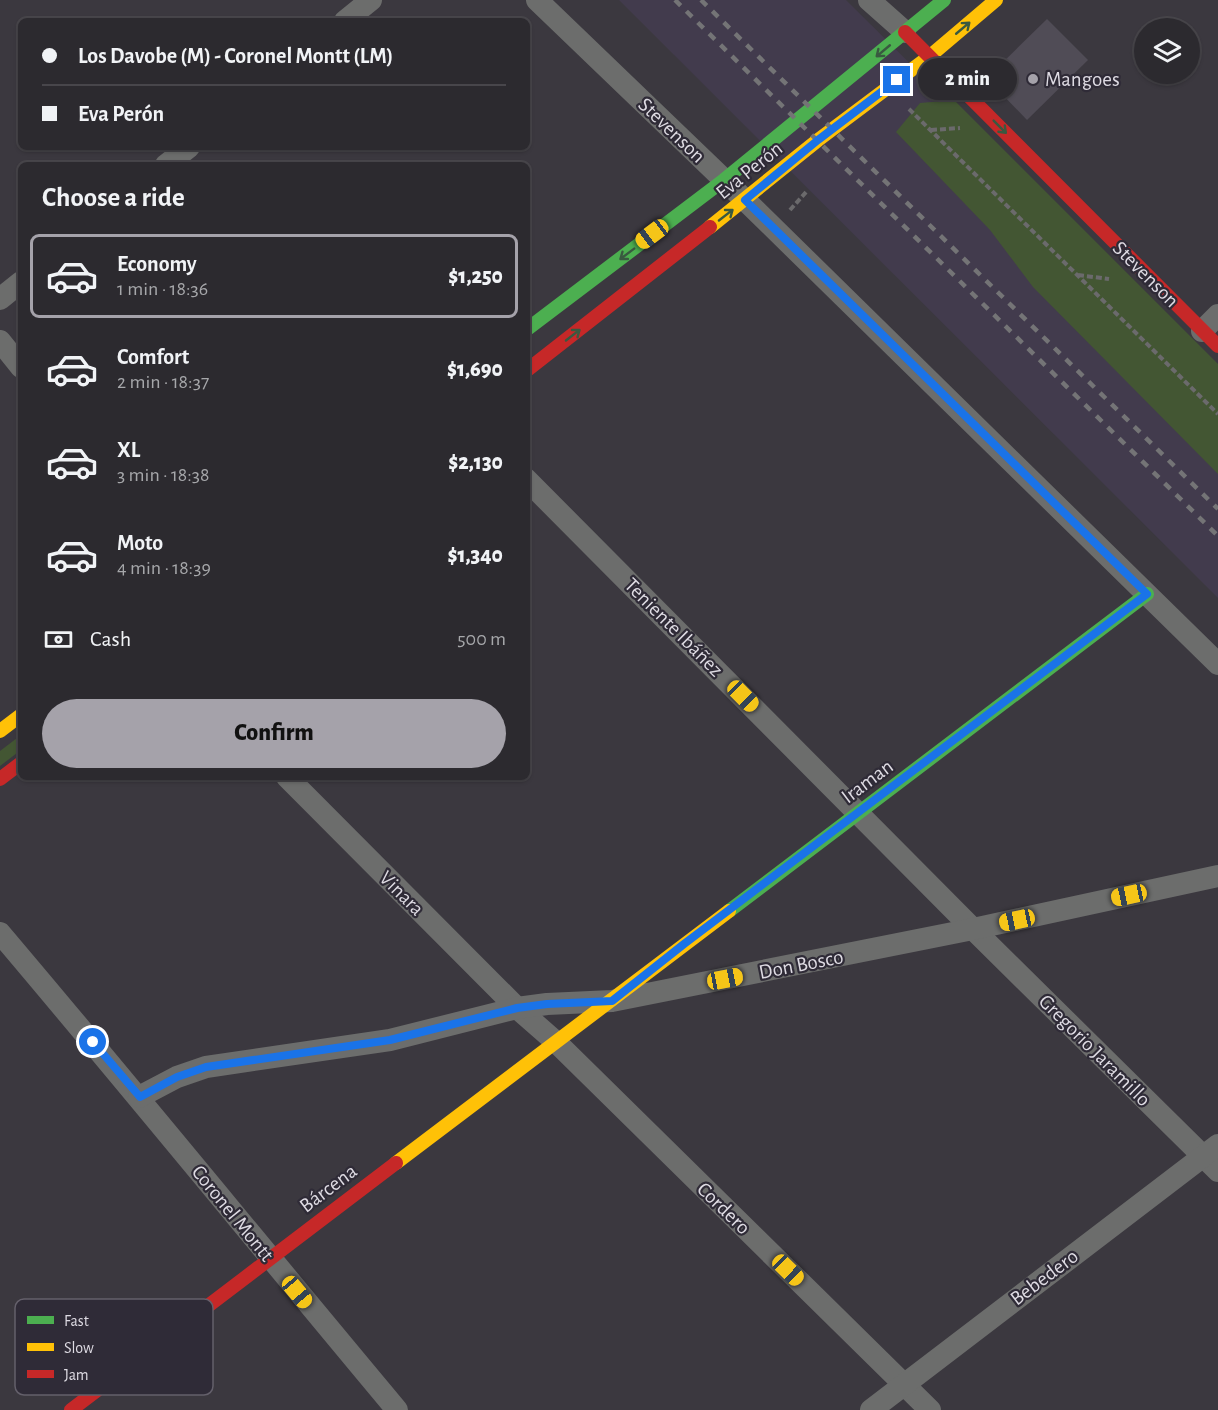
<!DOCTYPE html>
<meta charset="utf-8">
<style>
body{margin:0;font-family:"Alegreya Sans",sans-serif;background:#343237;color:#f1f3f6;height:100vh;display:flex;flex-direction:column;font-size:22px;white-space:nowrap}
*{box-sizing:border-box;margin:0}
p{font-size:20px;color:#a6a7aa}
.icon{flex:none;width:33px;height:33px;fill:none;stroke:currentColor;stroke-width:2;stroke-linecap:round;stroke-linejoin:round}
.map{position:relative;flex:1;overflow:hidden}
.details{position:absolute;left:18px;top:162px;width:512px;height:618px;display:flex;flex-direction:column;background:#2c2a2f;border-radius:9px;box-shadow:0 2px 4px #0004,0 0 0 2px #48464b}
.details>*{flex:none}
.hud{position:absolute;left:18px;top:18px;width:512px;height:132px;border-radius:9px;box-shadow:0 2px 4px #0004,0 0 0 2px #48464b;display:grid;align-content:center;height:132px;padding:0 24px;background:#2c2a2f}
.fabs{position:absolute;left:1134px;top:18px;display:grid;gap:12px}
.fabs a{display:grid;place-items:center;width:66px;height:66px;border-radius:50%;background:#2c2a2f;box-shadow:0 2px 4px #0004,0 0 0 2px #48464b;font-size:30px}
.end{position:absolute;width:27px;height:27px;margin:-14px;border:8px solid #1a73e8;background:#fff;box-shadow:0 0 0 3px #fff}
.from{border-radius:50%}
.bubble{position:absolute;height:42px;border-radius:21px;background:#2c2a2f;box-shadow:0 2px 4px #0004,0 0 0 2px #48464b;font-size:20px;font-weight:800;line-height:42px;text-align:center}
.car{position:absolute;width:18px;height:36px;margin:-18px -9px;border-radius:8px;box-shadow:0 0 4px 2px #0007;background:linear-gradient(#f5c518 24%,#345 0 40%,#f5c518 0 76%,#345 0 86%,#f5c518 0)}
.hud b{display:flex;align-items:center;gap:21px;height:57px;font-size:22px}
.hud b+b{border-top:2px solid #48464b}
.hud i{width:15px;height:15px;background:#f1f3f6}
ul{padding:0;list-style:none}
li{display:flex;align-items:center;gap:18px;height:84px;margin:0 12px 9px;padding:0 12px;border:3px solid transparent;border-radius:9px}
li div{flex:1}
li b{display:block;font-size:22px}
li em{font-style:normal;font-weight:800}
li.selected{border-color:#a5a2aa}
li>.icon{width:54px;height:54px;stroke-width:1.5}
h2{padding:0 24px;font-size:27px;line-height:72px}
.pay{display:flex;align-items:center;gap:15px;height:66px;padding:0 24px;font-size:22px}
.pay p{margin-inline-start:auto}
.action{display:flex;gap:12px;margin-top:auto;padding:12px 24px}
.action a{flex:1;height:69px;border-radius:36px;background:#a5a2aa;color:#111;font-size:24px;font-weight:800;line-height:69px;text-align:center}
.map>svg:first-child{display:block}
</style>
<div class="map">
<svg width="1218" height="1410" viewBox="0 0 1218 1410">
<rect width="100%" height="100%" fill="#3b383f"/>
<polygon fill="#423b4d" points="619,0 846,0 1218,369 1218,598"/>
<g fill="#435633">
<polygon points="954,100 1218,364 1218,474 1033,287 990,230 896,132 920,103"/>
<polygon points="21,735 21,750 0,766 0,751"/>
</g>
<polygon fill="#504c56" points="1047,19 1088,60 1027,120 998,90 998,67"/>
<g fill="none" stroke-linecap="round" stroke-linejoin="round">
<g stroke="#6b6a6c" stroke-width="4" stroke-dasharray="6 3" stroke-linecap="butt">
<polyline points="909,109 1218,414"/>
<polyline points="931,130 960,128"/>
<polyline points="790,210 807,191"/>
<polyline points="1078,275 1109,279"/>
</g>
<g stroke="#6c6d6c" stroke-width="22">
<polyline points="537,0 745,200 1218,664"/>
<polyline points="869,0 905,32"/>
<polyline points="345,21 371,0"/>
<polyline points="166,165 189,147"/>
<polyline points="0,299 21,282"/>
<polyline points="1202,331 1218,315"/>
<polyline points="0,341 21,367"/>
<polyline points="526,479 973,929 1218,1171"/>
<polyline points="287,777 517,1008 557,1043 930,1410"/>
<path d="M0 933C134 1091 264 1251 397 1410"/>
<polyline points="139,1097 177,1077 206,1067 390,1040 517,1008 547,1004 612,1001 973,929 1218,876"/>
<polyline points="871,1410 1218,1145"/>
</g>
<g stroke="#4caf50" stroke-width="14">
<polyline points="526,330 724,180 944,0"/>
<polyline points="729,911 1147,594"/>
</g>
<g stroke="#ffc107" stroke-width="14">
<polyline points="710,227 818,140 930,56 996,0"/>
<polyline points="0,731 21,715"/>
<polyline points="396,1163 729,911"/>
</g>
<g stroke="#c62828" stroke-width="14">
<polyline points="905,32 1218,346"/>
<polyline points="526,371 710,227"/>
<polyline points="0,779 21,763"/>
<polyline points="71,1410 396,1163"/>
</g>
<g stroke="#747476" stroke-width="4.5" stroke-dasharray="8 8" stroke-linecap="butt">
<polyline points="675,0 1218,536"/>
<polyline points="701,0 1218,509"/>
</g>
</g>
<defs><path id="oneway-shaft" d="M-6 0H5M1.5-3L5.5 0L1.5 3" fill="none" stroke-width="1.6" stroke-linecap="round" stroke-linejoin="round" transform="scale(1.5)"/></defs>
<g stroke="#395940">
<use href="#oneway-shaft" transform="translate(963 28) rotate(-40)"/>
<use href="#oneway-shaft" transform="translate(883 51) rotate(140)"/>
<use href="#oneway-shaft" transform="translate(1000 127) rotate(45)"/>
<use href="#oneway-shaft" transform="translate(726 215) rotate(-38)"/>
<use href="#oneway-shaft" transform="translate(627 254) rotate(143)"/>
<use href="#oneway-shaft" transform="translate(573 335) rotate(-38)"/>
</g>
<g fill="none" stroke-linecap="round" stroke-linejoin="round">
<polyline stroke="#1a73e8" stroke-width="8" points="93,1042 140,1097 177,1077 206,1067 390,1040 517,1008 547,1004 612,1001 684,944 1147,594 745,200 818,140 897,80"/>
</g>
<circle fill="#a5a2aa" stroke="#2f2b37" stroke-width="2" cx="1033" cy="79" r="6"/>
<g text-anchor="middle" stroke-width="4.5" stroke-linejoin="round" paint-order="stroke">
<g font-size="21" fill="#dedbe3" stroke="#2f2b37" text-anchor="start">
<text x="1045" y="86">Mangoes</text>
</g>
<g font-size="21" fill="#dedbe3" stroke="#2f2b37">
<text transform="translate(672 130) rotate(44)" y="7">Stevenson</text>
<text transform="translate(749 170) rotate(-39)" y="7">Eva Perón</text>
<text transform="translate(1146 274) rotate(45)" y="7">Stevenson</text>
<text transform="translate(674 627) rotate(45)" y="7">Teniente Ibáñez</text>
<text transform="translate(867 781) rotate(-37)" y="7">Iraman</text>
<text transform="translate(402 893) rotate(45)" y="7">Vinara</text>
<text transform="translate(801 964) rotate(-11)" y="7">Don Bosco</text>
<text transform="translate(1095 1050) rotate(45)" y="7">Gregorio Jaramillo</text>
<text transform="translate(328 1188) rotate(-37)" y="7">Bárcena</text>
<text transform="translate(724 1208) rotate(44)" y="7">Cordero</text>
<text transform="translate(233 1213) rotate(51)" y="7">Coronel Montt</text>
<text transform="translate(1044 1277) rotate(-37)" y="7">Bebedero</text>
</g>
</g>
<rect x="15" y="1299" width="198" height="96" rx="9" fill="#2f2b37" stroke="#64606b" stroke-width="1.5"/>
<rect x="27" y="1316" width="27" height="8" fill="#4caf50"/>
<rect x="27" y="1343" width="27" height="8" fill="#ffc107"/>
<rect x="27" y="1370" width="27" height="8" fill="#c62828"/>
<g font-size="16" fill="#dedbe3">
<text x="64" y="1326">Fast</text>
<text x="64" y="1353">Slow</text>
<text x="64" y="1380">Jam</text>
</g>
</svg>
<div class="fabs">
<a><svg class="icon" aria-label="layers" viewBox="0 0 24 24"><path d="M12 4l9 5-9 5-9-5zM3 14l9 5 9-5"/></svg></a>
</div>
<i class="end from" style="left:93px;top:1042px"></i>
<i class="end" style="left:897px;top:80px"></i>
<div class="bubble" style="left:918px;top:58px;width:99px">2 min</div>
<i class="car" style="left:652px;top:234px;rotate:233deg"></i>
<i class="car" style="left:743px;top:696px;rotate:135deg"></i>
<i class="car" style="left:1129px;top:895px;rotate:258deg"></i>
<i class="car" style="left:1017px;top:920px;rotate:258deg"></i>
<i class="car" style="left:725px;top:979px;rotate:79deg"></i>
<i class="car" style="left:788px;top:1270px;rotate:134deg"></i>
<i class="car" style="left:297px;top:1292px;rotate:140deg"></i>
<div class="hud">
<b><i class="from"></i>Los Davobe (M) - Coronel Montt (LM)</b>
<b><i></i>Eva Perón</b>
</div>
<section class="details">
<h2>Choose a ride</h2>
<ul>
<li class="selected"><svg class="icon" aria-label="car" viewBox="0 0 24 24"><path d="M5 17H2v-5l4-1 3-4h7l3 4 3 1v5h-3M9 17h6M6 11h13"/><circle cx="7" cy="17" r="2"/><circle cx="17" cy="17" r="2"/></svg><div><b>Economy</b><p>1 min · 18:36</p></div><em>$1,250</em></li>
<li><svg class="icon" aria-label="car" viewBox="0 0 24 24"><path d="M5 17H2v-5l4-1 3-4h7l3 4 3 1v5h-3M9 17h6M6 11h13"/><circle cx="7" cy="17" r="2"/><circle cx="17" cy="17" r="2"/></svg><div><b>Comfort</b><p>2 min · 18:37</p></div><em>$1,690</em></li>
<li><svg class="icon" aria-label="car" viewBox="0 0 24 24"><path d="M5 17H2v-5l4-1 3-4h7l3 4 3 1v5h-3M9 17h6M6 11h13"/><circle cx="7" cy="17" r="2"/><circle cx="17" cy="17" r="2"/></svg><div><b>XL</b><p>3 min · 18:38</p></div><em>$2,130</em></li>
<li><svg class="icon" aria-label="car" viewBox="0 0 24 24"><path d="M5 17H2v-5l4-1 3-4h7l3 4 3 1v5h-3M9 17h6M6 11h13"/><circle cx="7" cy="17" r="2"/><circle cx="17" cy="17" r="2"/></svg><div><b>Moto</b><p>4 min · 18:39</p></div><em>$1,340</em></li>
</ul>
<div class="pay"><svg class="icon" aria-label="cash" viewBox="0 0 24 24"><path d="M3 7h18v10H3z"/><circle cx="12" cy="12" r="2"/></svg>Cash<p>500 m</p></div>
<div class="action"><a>Confirm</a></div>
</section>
</div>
